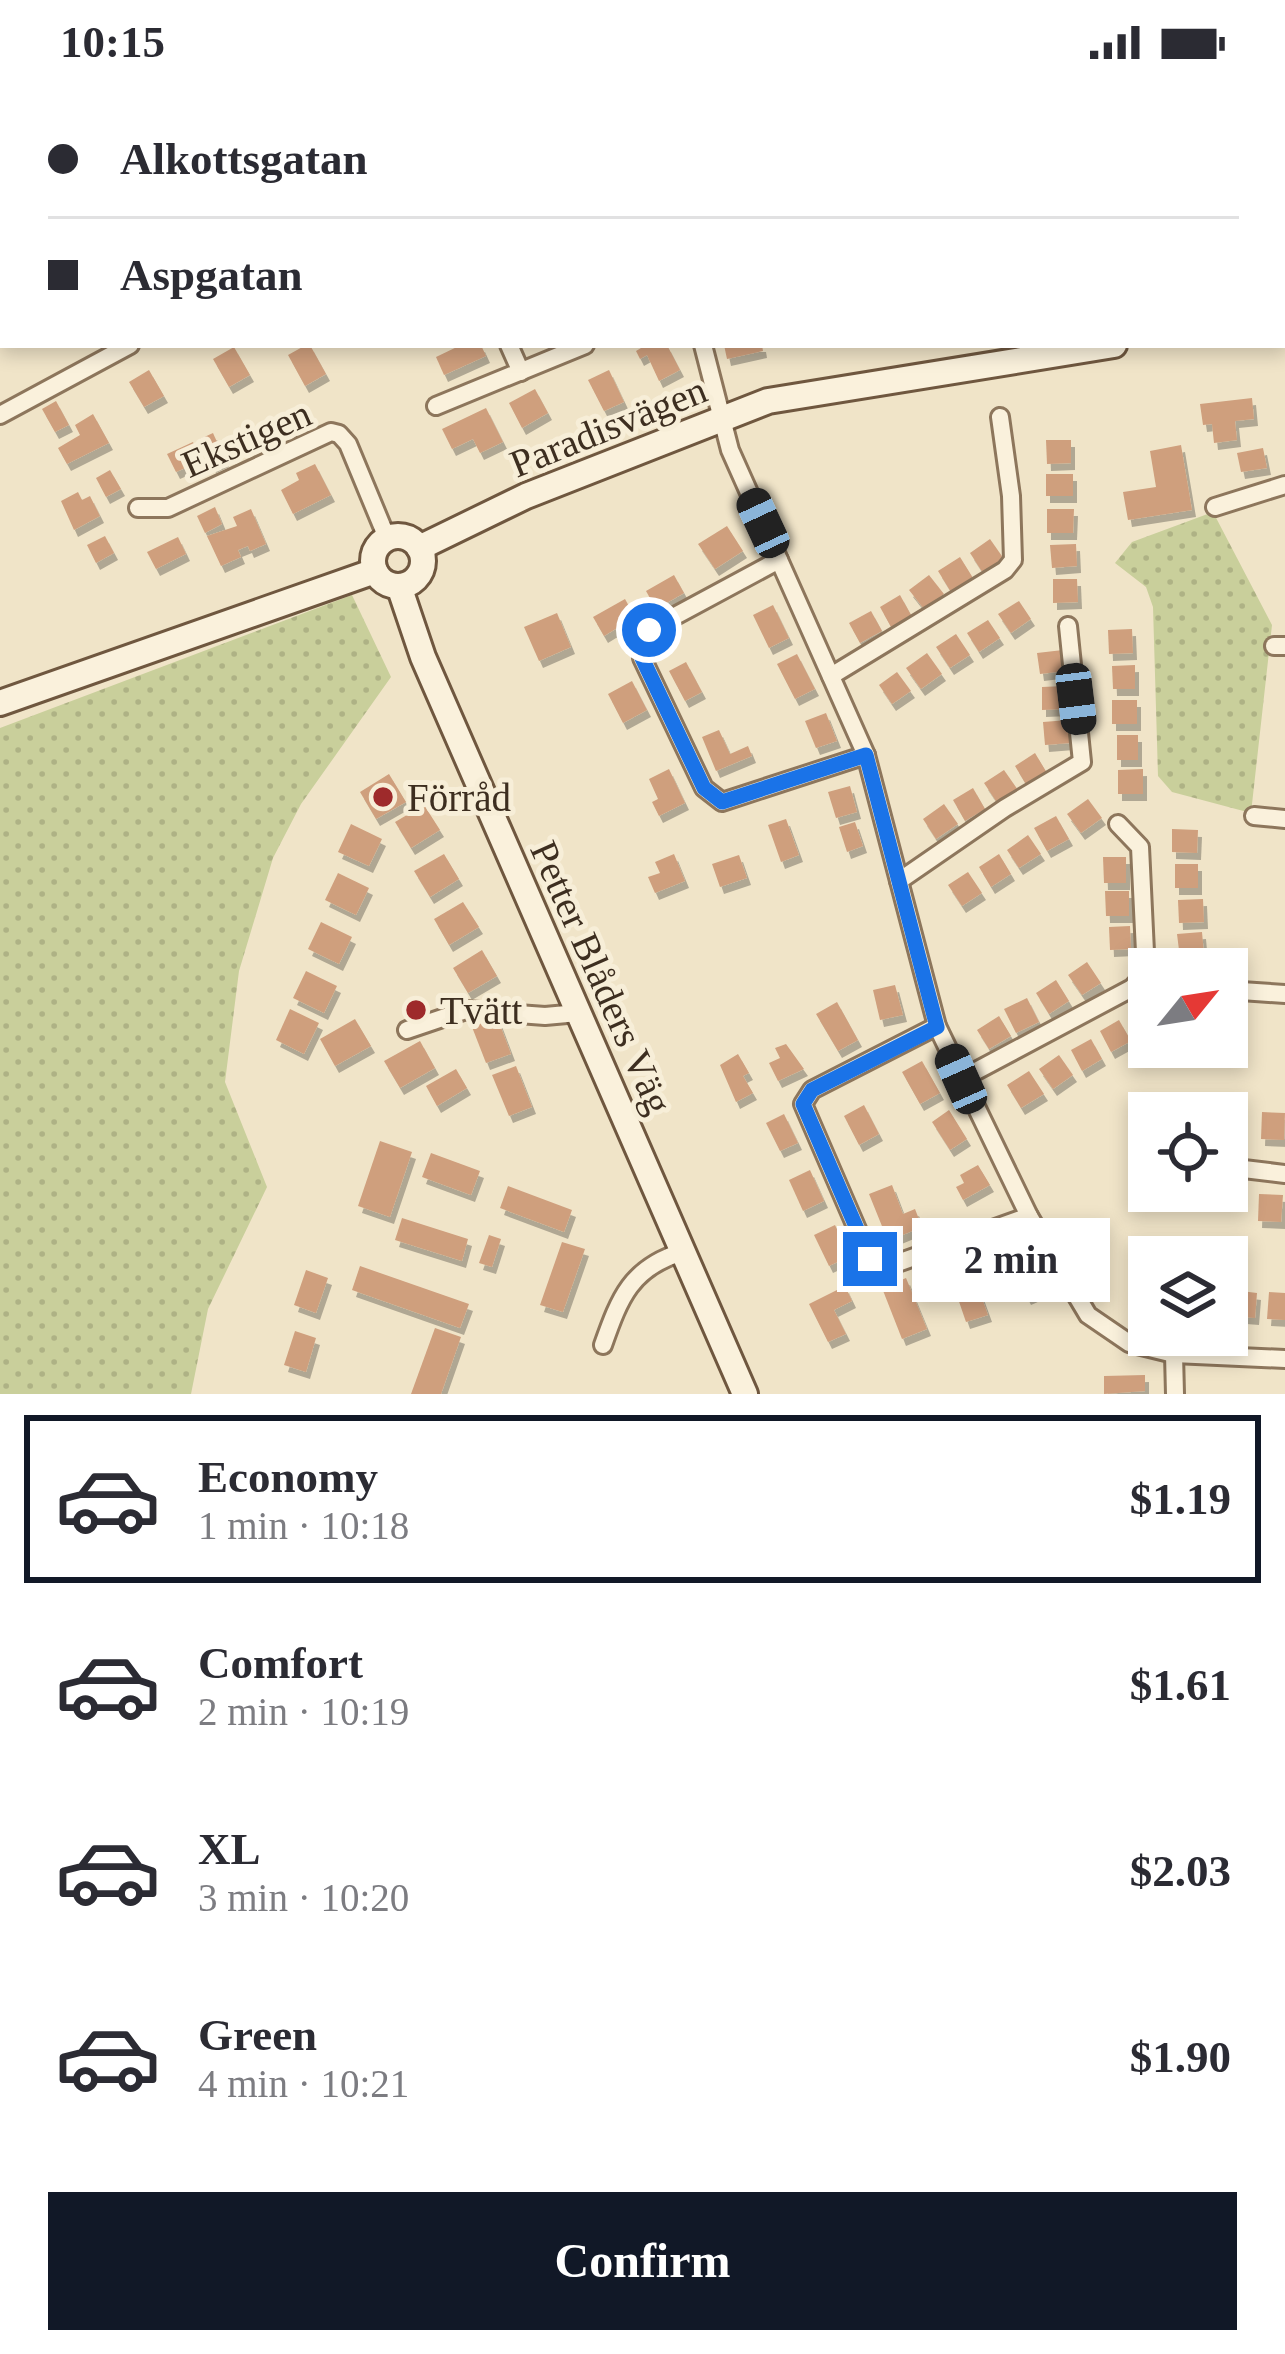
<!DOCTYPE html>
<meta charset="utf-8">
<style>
body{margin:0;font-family:Georgia,serif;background:#f7f7f7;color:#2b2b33;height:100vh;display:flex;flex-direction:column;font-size:45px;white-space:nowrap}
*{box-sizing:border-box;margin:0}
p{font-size:39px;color:#7c7c81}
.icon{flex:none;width:66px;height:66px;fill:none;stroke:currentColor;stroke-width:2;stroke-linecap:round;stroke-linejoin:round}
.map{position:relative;height:1310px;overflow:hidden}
.drawer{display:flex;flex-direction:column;background:#fff;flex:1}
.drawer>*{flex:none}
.banner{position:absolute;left:0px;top:0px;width:1287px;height:264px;box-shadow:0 6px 18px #0003;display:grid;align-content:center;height:264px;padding:0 48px;background:#fff}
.needle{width:78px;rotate:60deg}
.fabs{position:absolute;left:1128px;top:864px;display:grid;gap:24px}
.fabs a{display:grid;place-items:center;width:120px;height:120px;border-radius:0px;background:#fff;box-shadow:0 6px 18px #0003;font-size:60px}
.end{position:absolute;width:54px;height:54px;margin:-27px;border:15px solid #1a73e8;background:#fff;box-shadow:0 0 0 6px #fff}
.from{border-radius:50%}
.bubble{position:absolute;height:84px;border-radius:0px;background:#fff;box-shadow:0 6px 18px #0003;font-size:39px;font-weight:800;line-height:84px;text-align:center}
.car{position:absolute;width:36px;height:72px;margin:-36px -18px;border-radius:15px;box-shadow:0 0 9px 3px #0007;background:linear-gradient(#222 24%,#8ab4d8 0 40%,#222 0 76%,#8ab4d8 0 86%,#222 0)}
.banner b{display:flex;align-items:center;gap:42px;height:114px;font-size:45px}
.banner b+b{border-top:3px solid #e1e1e2}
.banner i{width:30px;height:30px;background:#2b2b33}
ul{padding:21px 0 0;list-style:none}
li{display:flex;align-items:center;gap:36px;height:168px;margin:0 24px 18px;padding:0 24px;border:6px solid transparent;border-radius:0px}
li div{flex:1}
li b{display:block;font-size:45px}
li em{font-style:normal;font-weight:800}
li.active{border-color:#111827}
li>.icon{width:108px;height:108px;stroke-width:1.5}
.button{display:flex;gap:24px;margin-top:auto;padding:24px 48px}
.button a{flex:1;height:138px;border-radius:0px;background:#111827;color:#fff;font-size:48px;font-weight:800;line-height:138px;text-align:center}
.status{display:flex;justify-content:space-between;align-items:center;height:84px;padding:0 60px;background:#fff;direction:ltr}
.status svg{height:33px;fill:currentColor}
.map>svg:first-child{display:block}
</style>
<div class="status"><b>10:15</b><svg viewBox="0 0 49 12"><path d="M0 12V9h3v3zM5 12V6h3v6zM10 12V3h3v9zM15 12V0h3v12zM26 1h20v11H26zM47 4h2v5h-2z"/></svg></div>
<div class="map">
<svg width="1285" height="1310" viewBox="0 0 1285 1310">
<defs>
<pattern id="grass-dots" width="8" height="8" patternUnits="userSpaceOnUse" patternTransform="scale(3)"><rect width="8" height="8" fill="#c9cf9b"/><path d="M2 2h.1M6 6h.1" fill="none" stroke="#aeb285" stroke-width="1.8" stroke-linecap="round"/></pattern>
<filter id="shadow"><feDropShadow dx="4" dy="7" stdDeviation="0" flood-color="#0004"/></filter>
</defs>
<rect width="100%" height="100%" fill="#f0e4c8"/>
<g fill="url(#grass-dots)">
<polygon points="1213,428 1272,541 1251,729 1172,708 1158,692 1153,523 1146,503 1115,479 1132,458"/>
<polygon points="352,511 391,593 301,720 273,774 239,887 225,998 267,1103 208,1225 191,1310 0,1310 0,644"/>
</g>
<g fill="#cf9f7d" filter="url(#shadow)">
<polygon points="306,261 310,261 326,290 305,302 288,271"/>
<polygon points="461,261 481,261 486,272 444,291 436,273"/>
<polygon points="646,261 667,261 680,286 659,297 647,271 640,275 636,267"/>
<polygon points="724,261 762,261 763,267 727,275"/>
<polygon points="234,263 250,291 229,303 213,275"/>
<polygon points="149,286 164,312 144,323 129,298"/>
<polygon points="609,286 624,318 604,327 588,296"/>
<polygon points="535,305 548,329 522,344 509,319"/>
<polygon points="1252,314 1254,335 1235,337 1237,356 1214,359 1212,340 1203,341 1200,320"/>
<polygon points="56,317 69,341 55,348 42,325"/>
<polygon points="486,324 503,358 480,369 473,355 452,365 442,345"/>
<polygon points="93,330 109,359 67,380 58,364 80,351 75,341"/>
<polygon points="213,349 225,376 212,382 200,355"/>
<polygon points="1046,356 1071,356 1071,379 1047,380"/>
<polygon points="193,358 201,377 176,388 167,370"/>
<polygon points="1181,361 1192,426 1128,436 1123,408 1156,403 1150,367"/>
<polygon points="1263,364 1267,384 1241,388 1237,369"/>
<polygon points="315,380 331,411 293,430 281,406 299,396 296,389"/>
<polygon points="110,386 121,405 106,413 96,394"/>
<rect x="1046" y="390" width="27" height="22"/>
<polygon points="78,408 82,416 90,412 100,432 74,446 61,417"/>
<polygon points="215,423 222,440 205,449 197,432"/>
<polygon points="251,425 266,460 250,467 248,462 238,466 241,473 221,482 207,452 237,442 233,433"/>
<polygon points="1047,425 1074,425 1073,449 1047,449"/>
<polygon points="727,442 743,467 715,485 698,460"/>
<polygon points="105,452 114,469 96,479 87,461"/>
<polygon points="178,453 186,470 156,485 147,468"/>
<polygon points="990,455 1004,475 983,489 970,469"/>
<polygon points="1076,460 1077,482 1052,484 1050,461"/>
<polygon points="960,473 973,494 951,508 938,487"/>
<polygon points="674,491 684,509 656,525 646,507"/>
<polygon points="929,491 944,510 924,525 909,506"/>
<polygon points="1053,495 1077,495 1078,518 1053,519"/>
<polygon points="900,511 911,531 891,543 880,523"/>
<polygon points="625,515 635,533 604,552 593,533"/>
<polygon points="1019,517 1031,535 1011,549 998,530"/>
<polygon points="773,521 789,554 769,564 753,531"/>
<polygon points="871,527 882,547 860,559 849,539"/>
<polygon points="557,529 571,563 539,577 524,543"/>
<polygon points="988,536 1000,554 979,568 967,549"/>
<polygon points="1132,545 1133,569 1109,570 1108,546"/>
<polygon points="956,550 970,571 950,584 936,563"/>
<polygon points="1063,566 1065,587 1040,590 1037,569"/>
<polygon points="927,569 942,590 921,605 906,584"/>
<polygon points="797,570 815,605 795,615 777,580"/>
<polygon points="686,578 702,608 685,617 669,587"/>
<polygon points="1135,581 1135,605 1113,605 1112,582"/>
<polygon points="897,588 911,607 892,620 879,601"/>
<polygon points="632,597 647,626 623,639 608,610"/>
<polygon points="1064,602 1065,625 1042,626 1042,603"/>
<rect x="1112" y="616" width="25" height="24"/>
<polygon points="826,629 837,657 816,664 805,637"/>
<polygon points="1068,636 1070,659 1045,661 1043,638"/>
<polygon points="719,646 730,670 748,662 752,672 716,687 702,653"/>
<rect x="1117" y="651" width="21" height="25"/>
<polygon points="1035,669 1047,689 1027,702 1015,682"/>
<polygon points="669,685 685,719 659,732 652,718 658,715 649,695"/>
<polygon points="1143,685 1143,710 1118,710 1118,686"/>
<polygon points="1004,686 1018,706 998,720 984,699"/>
<polygon points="389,690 406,718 376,735 360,708"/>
<polygon points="850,702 857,728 836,734 828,708"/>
<polygon points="973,704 985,725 965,737 953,716"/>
<polygon points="1088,715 1102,734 1081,749 1067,730"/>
<polygon points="944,720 958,740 936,755 923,735"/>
<polygon points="424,721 440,746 411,764 395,738"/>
<polygon points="1056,732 1069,755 1047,767 1034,744"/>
<polygon points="786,735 799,771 781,778 768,741"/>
<polygon points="855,738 863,762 847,768 839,743"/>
<polygon points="351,740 382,755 369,782 338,768"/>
<polygon points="1172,745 1198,746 1197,769 1172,768"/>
<polygon points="1028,751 1041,770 1019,784 1007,766"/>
<polygon points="444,770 459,795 430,813 414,787"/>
<polygon points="674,770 685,797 655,809 648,793 660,789 655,778"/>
<polygon points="999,770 1011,790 991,803 979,783"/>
<polygon points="739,771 747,794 720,803 712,780"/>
<polygon points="1103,773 1126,773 1126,799 1104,799"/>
<rect x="1175" y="780" width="23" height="24"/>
<polygon points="968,788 982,809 962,822 948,801"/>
<polygon points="338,789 369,804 356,831 325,816"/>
<polygon points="1105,807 1129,807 1129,832 1106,832"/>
<polygon points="1203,815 1204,838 1179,839 1178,816"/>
<polygon points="463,818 479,843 449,861 434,835"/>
<polygon points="321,838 352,853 339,880 308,865"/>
<polygon points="1130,842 1131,865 1110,866 1109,843"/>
<polygon points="1202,848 1204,871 1180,874 1177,850"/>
<polygon points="482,866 497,892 468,909 453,884"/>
<polygon points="1087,878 1101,899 1082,911 1068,891"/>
<polygon points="306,887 337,902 324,929 293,914"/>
<polygon points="1056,896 1069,917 1049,930 1036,909"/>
<polygon points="895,901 903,931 880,936 873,906"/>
<polygon points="1027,914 1039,938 1016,949 1004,925"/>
<polygon points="1148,916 1149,947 1142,951 1128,927"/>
<polygon points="837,918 858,956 838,967 816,930"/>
<polygon points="290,925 319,939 304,970 276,956"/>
<polygon points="999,932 1011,952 989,965 977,946"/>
<polygon points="497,933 511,970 486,979 472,943"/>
<polygon points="355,935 371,962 335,982 320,955"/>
<polygon points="1119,936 1131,957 1111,968 1100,947"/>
<polygon points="1091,955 1102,975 1082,987 1071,966"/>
<polygon points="420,957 435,984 400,1004 384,977"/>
<polygon points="786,960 804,985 778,997 769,979 780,974 775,964"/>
<polygon points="738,970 749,989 743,992 753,1009 736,1018 720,981"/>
<polygon points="1059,971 1073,991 1053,1005 1039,985"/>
<polygon points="922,977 940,1009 920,1020 902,988"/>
<polygon points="516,982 532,1023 509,1032 492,991"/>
<polygon points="456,985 467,1004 437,1022 426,1002"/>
<polygon points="1029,987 1044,1010 1021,1024 1007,1001"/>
<polygon points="864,1021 879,1050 859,1061 844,1032"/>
<polygon points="949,1026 967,1055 950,1066 932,1038"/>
<polygon points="1262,1028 1285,1029 1284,1056 1261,1055"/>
<polygon points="784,1030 798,1059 780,1067 766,1039"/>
<polygon points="380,1057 412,1068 390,1133 358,1122"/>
<polygon points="431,1069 480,1087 471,1111 422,1093"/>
<polygon points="978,1081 990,1101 963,1116 956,1103 964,1099 960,1091"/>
<polygon points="810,1086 824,1117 803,1127 789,1096"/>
<polygon points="892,1101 903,1130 915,1125 922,1143 888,1157 869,1110"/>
<polygon points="508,1102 572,1126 564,1148 500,1124"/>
<polygon points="1259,1110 1283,1111 1281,1138 1258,1137"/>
<polygon points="402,1134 468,1155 462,1177 395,1156"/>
<polygon points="835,1141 850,1172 829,1182 814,1151"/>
<polygon points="489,1151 501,1155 492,1183 479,1179"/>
<polygon points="562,1158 585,1165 563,1228 540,1221"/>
<polygon points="1030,1159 1050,1204 1027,1214 1021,1202 1003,1210 995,1193 1022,1182 1015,1166"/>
<polygon points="964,1178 970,1197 975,1195 988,1231 966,1238 954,1203 947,1205 940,1186"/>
<polygon points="360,1182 469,1220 460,1244 352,1206"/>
<polygon points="306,1186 328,1194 316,1229 294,1221"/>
<polygon points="906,1194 927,1245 902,1255 882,1204"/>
<polygon points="845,1202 852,1217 834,1226 846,1250 828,1258 809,1220"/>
<polygon points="1233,1206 1257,1209 1255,1234 1230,1232"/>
<polygon points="1269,1208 1285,1209 1285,1236 1267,1235"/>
<polygon points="435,1244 461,1253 441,1310 411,1310"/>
<polygon points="295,1247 316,1254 306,1288 284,1281"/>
<polygon points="1145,1291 1145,1307 1104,1310 1104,1292"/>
</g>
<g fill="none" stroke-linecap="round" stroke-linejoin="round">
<g stroke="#8d765c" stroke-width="22">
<g id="street">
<polyline points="370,0 372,3"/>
<polyline points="592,0 594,3"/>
<polyline points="1032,0 1033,3"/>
<polyline points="477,3 480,0"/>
<polyline points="815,3 822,0"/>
<polyline points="1284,127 1285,127"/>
<polyline points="509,261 521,288"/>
<polyline points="703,261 730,366 866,671 937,942 1029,1132 1088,1231 1129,1259 1174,1270 1285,1275"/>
<polyline points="436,322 585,261"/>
<polyline points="0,331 130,261"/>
<polyline points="1215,423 1285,401"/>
<polyline points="138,424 168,424 331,348 339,350 348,360 387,454"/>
<polyline points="779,476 649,546 642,574 704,704 722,718 866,671"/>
<polyline points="1274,562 1285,562"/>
<polyline points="831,592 1005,486 1013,476 1011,412 1000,333"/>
<polyline points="1254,732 1285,735"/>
<polyline points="899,797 1005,724 1082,678 1068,542"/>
<polyline points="1241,907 1285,910"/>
<polyline points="937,942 812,1006 803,1020 870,1175 889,1182 1029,1132"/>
<polyline points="407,946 466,926 545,932 578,929"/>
<polyline points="961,995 1132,904 1146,889 1140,763 1118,740"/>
<polyline points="1227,1083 1285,1090"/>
<path d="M603 1261C620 1213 631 1184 682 1168"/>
<polyline points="1174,1270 1175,1310"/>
</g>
</g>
<g stroke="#6f573f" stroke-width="30">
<g id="secondary">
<polyline points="1284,242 1285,242"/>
<circle cx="398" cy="477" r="25"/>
<polyline points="419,464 526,412 768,317 1114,261"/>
<polyline points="399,502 423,573 745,1310"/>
<polyline points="0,619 375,487"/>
</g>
</g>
<use href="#street" stroke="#faf1dc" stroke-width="16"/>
<use href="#secondary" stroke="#faf1dc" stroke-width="24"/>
</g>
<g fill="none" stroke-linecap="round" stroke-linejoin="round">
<polyline stroke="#1a73e8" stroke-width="15" points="649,546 642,574 704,704 722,718 866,671 937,943 812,1006 803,1020 870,1175"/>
</g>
<g fill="#9e2a2b" stroke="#f7eed8" stroke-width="4.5">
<circle cx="383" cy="713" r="12"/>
<circle cx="416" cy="926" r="12"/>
</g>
<g text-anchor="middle" stroke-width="10" stroke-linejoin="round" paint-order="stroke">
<g font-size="39" fill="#3d2e20" stroke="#f7eed8">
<text transform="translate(608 342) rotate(-22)" y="14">Paradisvägen</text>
<text transform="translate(246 354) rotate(-24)" y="14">Ekstigen</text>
<text transform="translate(602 893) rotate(66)" y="14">Petter Blåders Väg</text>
</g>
<g font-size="39" fill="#3d2e20" stroke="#f7eed8" text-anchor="start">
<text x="407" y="727">Förråd</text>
<text x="440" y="940">Tvätt</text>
</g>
</g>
</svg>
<div class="fabs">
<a><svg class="needle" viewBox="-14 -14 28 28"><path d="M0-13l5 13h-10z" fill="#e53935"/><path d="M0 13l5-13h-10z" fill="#7c7c81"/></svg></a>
<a><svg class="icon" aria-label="locate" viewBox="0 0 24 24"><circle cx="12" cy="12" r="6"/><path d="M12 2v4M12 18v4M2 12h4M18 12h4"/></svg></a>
<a><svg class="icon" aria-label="layers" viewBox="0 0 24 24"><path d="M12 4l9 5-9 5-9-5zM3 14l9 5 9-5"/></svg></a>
</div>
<i class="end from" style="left:649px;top:546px"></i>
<i class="end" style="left:870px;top:1175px"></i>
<div class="bubble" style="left:912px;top:1134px;width:198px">2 min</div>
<i class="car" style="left:763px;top:439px;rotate:335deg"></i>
<i class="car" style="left:1076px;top:615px;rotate:173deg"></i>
<i class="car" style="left:961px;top:995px;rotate:336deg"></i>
<div class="banner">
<b><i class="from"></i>Alkottsgatan</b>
<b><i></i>Aspgatan</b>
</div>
</div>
<section class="drawer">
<ul>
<li class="active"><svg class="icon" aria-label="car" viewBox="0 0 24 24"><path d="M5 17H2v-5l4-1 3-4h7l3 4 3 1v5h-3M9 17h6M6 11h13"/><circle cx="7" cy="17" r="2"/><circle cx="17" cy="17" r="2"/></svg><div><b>Economy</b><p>1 min · 10:18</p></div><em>$1.19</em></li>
<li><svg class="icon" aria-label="car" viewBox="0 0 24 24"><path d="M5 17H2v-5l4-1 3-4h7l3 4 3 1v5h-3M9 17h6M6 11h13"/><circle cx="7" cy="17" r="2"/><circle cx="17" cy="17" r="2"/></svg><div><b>Comfort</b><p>2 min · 10:19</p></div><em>$1.61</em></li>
<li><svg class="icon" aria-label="car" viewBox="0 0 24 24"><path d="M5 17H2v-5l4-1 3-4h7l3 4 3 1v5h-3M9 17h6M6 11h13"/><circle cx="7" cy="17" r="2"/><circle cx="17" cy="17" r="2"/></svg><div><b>XL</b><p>3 min · 10:20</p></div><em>$2.03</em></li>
<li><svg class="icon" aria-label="car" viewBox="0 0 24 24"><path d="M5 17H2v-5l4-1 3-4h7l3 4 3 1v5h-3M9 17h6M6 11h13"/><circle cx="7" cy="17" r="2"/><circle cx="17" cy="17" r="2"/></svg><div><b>Green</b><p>4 min · 10:21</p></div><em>$1.90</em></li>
</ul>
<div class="button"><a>Confirm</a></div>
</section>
